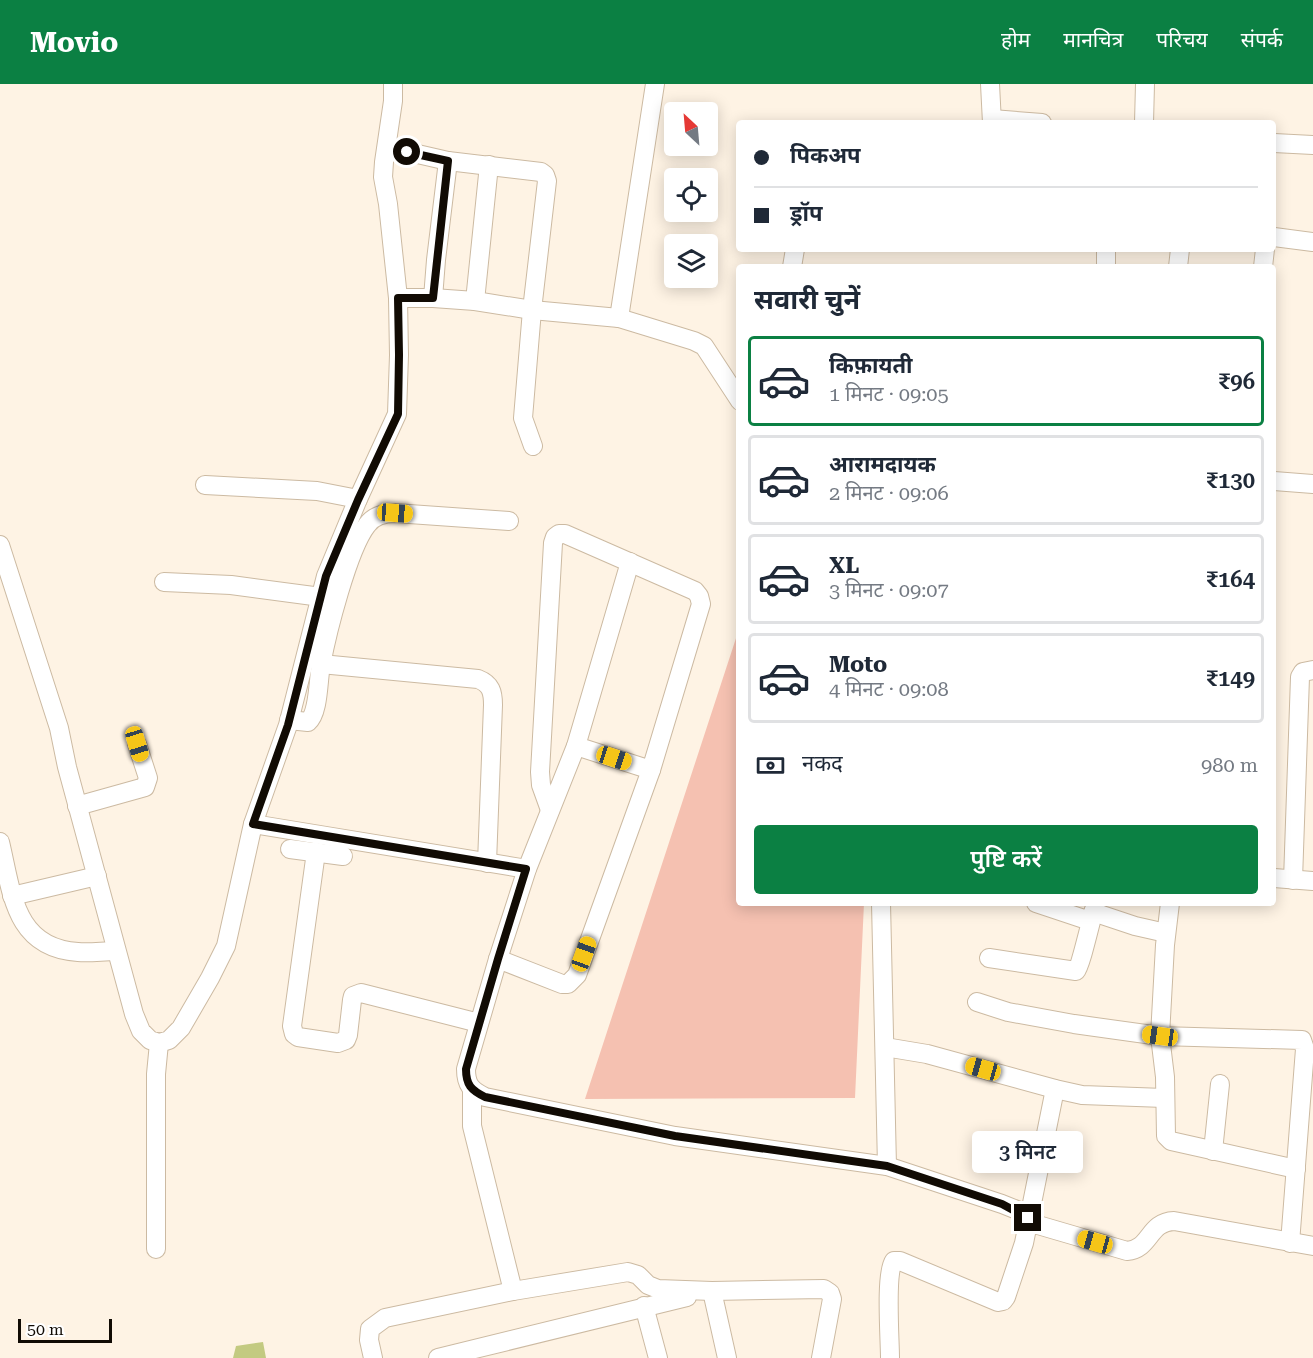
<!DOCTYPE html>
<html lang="hi">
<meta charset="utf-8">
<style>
body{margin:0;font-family:"Roboto Serif","Noto Sans Devanagari",serif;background:#f6f6f7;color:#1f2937;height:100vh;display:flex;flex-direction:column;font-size:22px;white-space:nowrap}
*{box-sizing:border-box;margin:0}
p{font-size:20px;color:#747a83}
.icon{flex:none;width:33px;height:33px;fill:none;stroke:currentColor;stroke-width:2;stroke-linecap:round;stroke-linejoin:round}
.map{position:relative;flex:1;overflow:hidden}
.sheet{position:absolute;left:736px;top:180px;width:540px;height:642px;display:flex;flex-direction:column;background:#fff;border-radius:6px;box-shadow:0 3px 15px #0003}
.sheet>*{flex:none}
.guide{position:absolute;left:736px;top:36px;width:540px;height:132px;border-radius:6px;box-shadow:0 3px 15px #0003;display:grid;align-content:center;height:132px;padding:0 18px;background:#fff}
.needle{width:39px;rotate:334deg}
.fabs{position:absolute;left:664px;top:18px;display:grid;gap:12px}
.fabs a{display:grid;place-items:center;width:54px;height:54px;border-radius:6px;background:#fff;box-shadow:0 3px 15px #0003;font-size:30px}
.scale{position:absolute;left:18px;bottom:15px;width:94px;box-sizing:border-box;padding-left:6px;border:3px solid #110b04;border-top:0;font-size:16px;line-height:21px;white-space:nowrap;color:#110b04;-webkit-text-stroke:4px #fff;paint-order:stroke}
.end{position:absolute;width:27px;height:27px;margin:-14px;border:8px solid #110b04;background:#fff;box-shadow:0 0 0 3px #fff}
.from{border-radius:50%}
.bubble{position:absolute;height:42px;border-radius:6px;background:#fff;box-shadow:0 3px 15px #0003;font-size:20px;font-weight:600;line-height:42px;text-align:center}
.car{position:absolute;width:18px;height:36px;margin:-18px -9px;border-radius:8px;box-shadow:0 0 4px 2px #0007;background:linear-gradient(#f5c518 24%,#345 0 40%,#f5c518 0 76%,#345 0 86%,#f5c518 0)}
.guide b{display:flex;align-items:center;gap:21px;height:57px;font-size:22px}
.guide b+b{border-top:2px solid #e0e1e3}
.guide i{width:15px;height:15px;background:#1f2937}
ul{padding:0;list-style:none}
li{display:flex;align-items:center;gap:18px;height:90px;margin:0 12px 9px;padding:0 6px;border:3px solid #e0e1e3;border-radius:6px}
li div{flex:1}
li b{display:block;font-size:22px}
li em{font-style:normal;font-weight:600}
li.on{border-color:#0b8043}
li>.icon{width:54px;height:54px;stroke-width:1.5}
h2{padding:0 18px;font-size:27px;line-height:72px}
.pay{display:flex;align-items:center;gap:15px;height:66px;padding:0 18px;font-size:22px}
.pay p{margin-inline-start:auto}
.action{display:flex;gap:12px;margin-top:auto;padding:12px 18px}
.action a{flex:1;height:69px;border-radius:6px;background:#0b8043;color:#fff;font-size:24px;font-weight:600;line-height:69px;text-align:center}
header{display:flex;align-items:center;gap:36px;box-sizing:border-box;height:84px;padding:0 30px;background:#0b8043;color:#fff}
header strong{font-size:28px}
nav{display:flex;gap:33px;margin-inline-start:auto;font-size:21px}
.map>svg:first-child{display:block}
</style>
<header>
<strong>Movio</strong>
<nav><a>होम</a><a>मानचित्र</a><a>परिचय</a><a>संपर्क</a></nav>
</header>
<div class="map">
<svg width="1313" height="1274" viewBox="0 0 1313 1274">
<rect width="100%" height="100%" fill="#fef3e4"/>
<polygon fill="#f5c1b1" points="739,545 740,819 864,819 855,1014 585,1015"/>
<polygon fill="#c3ca81" points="263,1258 266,1274 233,1274 236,1262"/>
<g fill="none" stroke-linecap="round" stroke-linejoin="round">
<g stroke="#ccbaa2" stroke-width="20">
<g id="minor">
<polyline points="990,0 992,39"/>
<polyline points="992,35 1042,39"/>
<polyline points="1144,39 1145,0"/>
<polyline points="1274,59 1313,61"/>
<polyline points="387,63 448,77 541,88 545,91 547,97 532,226 523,334 533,362"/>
<polyline points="1274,153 1313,158"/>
<polyline points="792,183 795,165"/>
<polyline points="1106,183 1106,165"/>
<polyline points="1178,183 1180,165"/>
<polyline points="1263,183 1265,165"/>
<polyline points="398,214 433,214 475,217 532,226 619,234 694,257 704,262 740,317"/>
<polyline points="433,214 436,176 448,77"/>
<polyline points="475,217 489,81"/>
<polyline points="619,234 655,0"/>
<polyline points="1274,397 1313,400"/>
<polyline points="205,401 317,407 358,415"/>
<polyline points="0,461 59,644 67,683 134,930 141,947 150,956 159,959 169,956 181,944 210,894 226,862 253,740 288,641 326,492 358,415 397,330 399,271 398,214 388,120 383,93 384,78 393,17 393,0"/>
<path d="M630 478 576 662 527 785 498 875 466 985C466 1001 471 1006 485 1013L675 1052 887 1082 1002 1120 1017 1126 1038 1141 1127 1167C1151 1165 1148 1138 1174 1137L1313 1162"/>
<polyline points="164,498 231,501 321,513"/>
<path d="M321 580 478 595C491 600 493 608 493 621L487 779"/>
<path d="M289 636 308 638C319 629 318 595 321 581 327 549 348 465 367 441 374 431 384 429 395 429L509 437"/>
<polyline points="576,662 651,686"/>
<polyline points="77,722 145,703 148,694 137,660"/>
<polyline points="253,740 527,785"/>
<path d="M0 758C12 808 14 864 78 868 91 869 103 867 116 867"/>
<polyline points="290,765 343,772"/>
<polyline points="316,768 292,942 294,950 298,953 338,959 346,956 348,951 352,916 353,912 361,909 479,939"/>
<polyline points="1274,794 1313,797"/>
<polyline points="1293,796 1300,593 1303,588 1313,586"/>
<polyline points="12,812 97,792"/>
<polyline points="881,819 887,1082"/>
<polyline points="1036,819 1090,837"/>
<polyline points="1170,819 1165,861 1160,952 1165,993 1166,1052 1171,1057 1296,1085"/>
<polyline points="1093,828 1135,842 1166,849"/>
<path d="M989 874 1076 887C1081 882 1092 831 1096 819"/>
<polyline points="498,875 562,900 568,900 577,891 651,686 701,520 699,512 695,507 565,450 559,450 555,453 553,459 540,688 541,701 550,726"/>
<polyline points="977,918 1008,928 1074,940 1160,952 1302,956 1305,965 1290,1159"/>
<polyline points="885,963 927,970 1055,1005 1082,1011 1164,1014"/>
<polyline points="472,1006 472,1042 513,1207"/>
<polyline points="1213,1067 1220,1000"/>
<polyline points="156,1165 156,990 159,959"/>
<polyline points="712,1207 727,1274"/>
<polyline points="644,1222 658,1274"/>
<polyline points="373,1274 369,1256 370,1245 385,1234 513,1207 628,1188 638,1191 648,1201 658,1205 712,1207 824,1205 830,1209 832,1215 821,1274"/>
<polyline points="438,1274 687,1213"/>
<path d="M890 1274C890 1255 885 1189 894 1177H900L998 1218 1003 1217 1006 1213 1024 1159 1055 1005"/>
</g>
</g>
<use href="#minor" stroke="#fff" stroke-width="18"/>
</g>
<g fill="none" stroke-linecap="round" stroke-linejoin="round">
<path stroke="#110b04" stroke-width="8" d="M407 68 448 77 433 214H398L399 271 398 330 358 416 326 492 288 641 253 740 526 785 498 875 466 985C466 1001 471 1006 485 1013L675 1052 887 1082 1002 1120 1028 1134"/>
</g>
</svg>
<div class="fabs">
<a><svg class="needle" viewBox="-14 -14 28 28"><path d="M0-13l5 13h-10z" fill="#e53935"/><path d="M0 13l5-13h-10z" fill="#747a83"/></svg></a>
<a><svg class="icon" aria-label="locate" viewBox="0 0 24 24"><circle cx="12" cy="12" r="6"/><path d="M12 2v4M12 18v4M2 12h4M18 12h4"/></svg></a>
<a><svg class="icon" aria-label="layers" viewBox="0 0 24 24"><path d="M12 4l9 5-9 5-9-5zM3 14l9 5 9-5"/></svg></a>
</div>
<div class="scale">50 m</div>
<i class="end from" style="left:407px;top:68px"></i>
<i class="end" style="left:1028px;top:1134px"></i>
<div class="bubble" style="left:972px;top:1047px;width:111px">3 मिनट</div>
<i class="car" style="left:395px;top:429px;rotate:94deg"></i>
<i class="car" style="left:137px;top:660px;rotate:163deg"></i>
<i class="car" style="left:614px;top:674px;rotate:108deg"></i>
<i class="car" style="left:584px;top:870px;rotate:20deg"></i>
<i class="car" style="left:1160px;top:952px;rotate:278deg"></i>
<i class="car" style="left:983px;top:985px;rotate:286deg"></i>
<i class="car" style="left:1095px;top:1158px;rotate:286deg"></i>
<div class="guide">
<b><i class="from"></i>पिकअप</b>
<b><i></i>ड्रॉप</b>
</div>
<section class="sheet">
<h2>सवारी चुनें</h2>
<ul>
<li class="on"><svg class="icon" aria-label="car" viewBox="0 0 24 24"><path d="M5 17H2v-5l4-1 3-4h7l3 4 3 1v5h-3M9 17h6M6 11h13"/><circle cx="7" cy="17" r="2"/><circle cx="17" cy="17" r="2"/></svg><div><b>किफ़ायती</b><p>1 मिनट · 09:05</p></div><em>₹96</em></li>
<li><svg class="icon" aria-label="car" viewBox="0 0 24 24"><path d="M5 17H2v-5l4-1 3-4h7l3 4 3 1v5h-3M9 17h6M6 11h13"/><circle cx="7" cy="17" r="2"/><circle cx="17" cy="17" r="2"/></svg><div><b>आरामदायक</b><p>2 मिनट · 09:06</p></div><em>₹130</em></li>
<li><svg class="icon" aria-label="car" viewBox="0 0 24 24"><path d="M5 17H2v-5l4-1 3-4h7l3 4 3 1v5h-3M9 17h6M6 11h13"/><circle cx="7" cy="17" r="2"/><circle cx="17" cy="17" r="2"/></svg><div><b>XL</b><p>3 मिनट · 09:07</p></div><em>₹164</em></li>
<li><svg class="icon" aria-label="car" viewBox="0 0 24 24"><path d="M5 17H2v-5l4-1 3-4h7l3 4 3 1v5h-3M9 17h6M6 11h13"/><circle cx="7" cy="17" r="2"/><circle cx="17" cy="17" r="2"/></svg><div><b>Moto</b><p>4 मिनट · 09:08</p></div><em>₹149</em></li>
</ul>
<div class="pay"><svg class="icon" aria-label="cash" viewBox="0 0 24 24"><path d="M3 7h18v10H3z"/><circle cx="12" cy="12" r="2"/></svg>नकद<p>980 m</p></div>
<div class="action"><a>पुष्टि करें</a></div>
</section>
</div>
